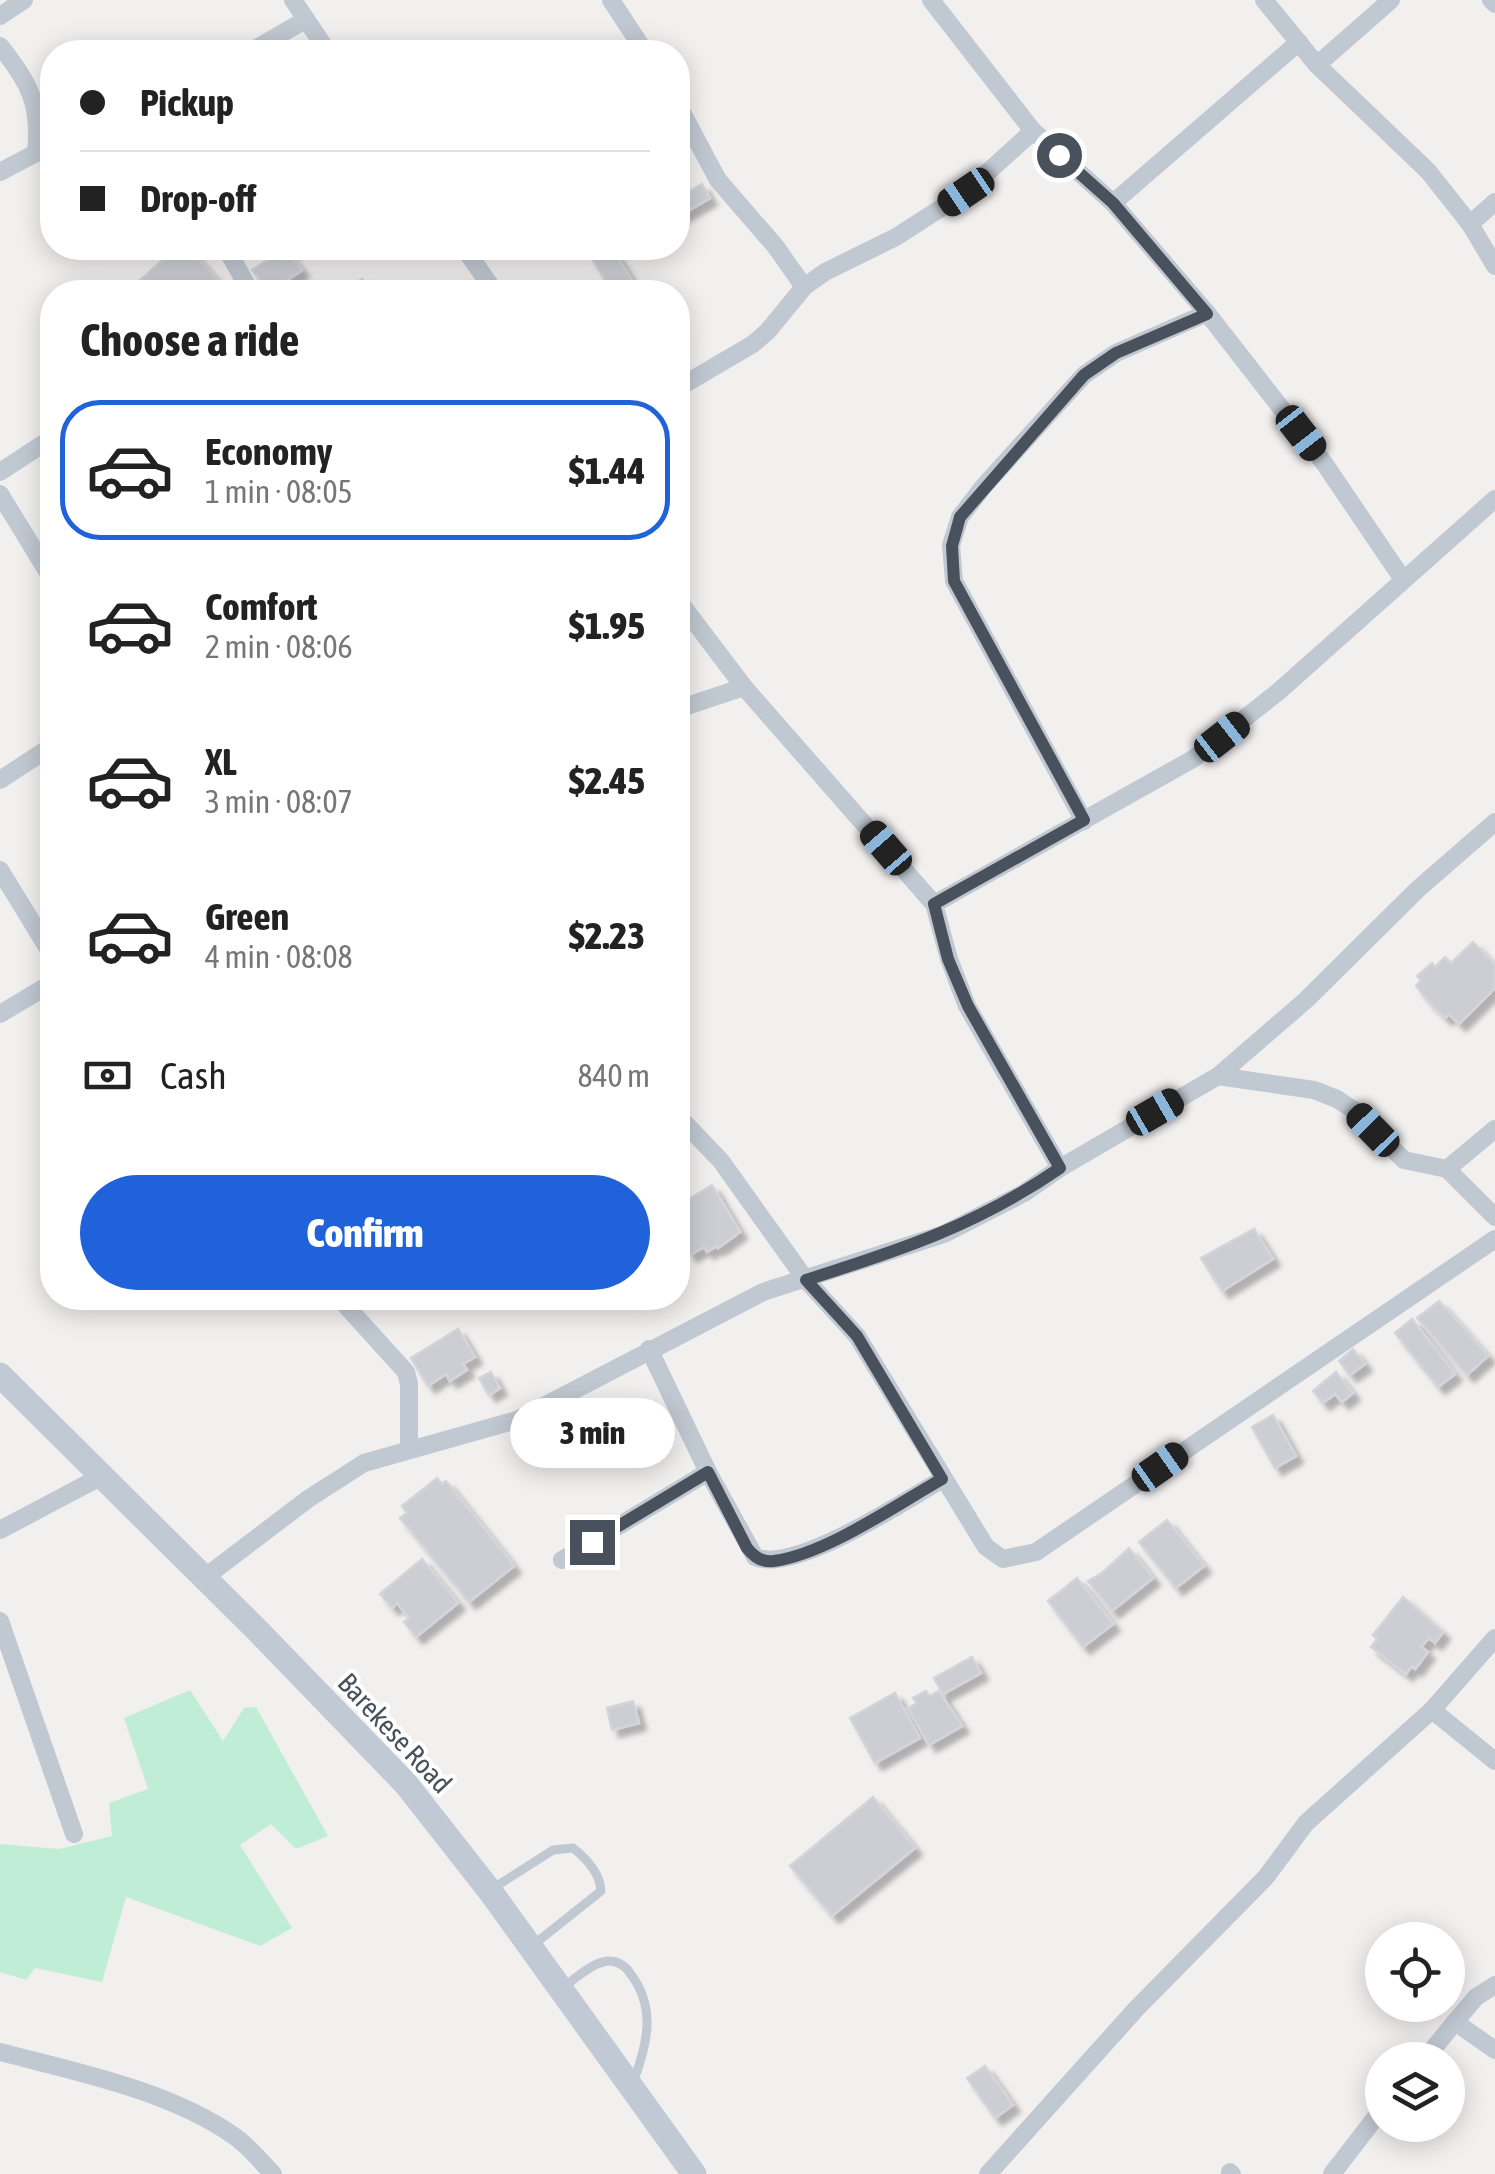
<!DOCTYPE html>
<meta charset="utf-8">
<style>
body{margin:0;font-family:"Asap Condensed",sans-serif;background:#f6f6f6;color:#222;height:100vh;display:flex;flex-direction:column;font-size:38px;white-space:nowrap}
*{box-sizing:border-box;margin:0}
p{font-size:32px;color:#767676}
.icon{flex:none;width:55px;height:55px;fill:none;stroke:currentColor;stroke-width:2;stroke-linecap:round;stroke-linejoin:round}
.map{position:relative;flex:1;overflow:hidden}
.drawer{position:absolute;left:40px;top:280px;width:650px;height:1030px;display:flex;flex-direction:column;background:#fff;border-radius:40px;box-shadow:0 5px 25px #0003}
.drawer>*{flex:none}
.top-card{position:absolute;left:40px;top:40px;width:650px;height:220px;border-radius:40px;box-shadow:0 5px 25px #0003;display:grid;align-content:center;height:220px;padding:0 40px;background:#fff}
.buttons{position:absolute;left:1365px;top:1922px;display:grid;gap:20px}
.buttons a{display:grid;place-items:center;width:100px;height:100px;border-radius:50%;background:#fff;box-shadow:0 5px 25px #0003;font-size:50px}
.end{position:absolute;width:45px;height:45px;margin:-22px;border:12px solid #48515c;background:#fff;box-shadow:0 0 0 5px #fff}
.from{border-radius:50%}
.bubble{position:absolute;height:70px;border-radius:35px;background:#fff;box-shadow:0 5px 25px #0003;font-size:32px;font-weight:800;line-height:70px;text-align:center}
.car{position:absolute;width:30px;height:60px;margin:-30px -15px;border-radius:12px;box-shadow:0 0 8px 2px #0007;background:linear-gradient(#222 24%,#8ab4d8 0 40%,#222 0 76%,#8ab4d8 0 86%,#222 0)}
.top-card b{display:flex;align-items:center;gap:35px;height:95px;font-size:38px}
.top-card b+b{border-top:2px solid #e0e0e0}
.top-card i{width:25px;height:25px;background:#222}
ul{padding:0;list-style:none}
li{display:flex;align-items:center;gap:30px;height:140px;margin:0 20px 15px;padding:0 20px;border:5px solid transparent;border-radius:40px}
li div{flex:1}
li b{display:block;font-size:38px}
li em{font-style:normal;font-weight:800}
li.selected{border-color:#2062da}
li>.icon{width:90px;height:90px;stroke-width:1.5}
h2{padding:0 40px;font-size:45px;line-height:120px}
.pay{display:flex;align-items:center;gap:25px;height:110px;padding:0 40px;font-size:38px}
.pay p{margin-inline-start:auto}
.cta{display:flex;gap:20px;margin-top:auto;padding:20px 40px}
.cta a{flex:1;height:115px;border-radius:60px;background:#2062da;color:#fff;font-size:40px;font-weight:800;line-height:115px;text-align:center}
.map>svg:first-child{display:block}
</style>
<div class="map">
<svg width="1495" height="2174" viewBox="0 0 1495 2174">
<defs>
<filter id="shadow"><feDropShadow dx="7" dy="7" stdDeviation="2.5" flood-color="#0004"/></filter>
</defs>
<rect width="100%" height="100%" fill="#f2efef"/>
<polygon fill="#c0edd5" points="190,1690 223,1741 244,1708 256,1707 328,1836 296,1849 271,1824 240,1845 292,1928 260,1946 126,1897 102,1982 35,1968 26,1980 0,1972 0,1844 59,1849 112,1836 109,1803 148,1789 124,1718"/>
<g fill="#ccced4" stroke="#d4d5da" stroke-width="2.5" filter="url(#shadow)">
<polygon points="702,184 710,198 678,217 678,198"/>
<polygon points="176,248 189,248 217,280 203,292 148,292 138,282"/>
<polygon points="603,248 612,248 639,292 612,292 590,255"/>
<polygon points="288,253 302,270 270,292 252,270 277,254 282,259"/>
<polygon points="362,279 367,286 375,281 382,292 342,292"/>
<polygon points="1473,942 1495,965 1495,988 1459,1024 1449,1014 1445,1018 1428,1001 1416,986 1421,980 1417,976 1432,963 1435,967 1445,957 1451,963"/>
<polygon points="712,1185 740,1232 718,1248 717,1246 707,1252 704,1247 690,1255 678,1235 678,1206"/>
<polygon points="1254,1229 1273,1259 1222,1291 1201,1258"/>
<polygon points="1439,1301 1488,1356 1467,1375 1417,1318"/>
<polygon points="1412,1319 1455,1374 1438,1387 1395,1333"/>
<polygon points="458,1329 475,1357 463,1364 467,1370 450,1381 446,1374 428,1386 411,1358"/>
<polygon points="1353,1349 1365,1364 1350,1375 1339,1361"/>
<polygon points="491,1372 500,1388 489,1395 479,1378"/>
<polygon points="1336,1372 1353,1393 1342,1402 1335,1394 1323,1403 1313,1391"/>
<polygon points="1273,1415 1296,1456 1275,1468 1252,1427"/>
<polygon points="437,1478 442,1484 446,1481 514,1566 469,1602 400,1518 407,1513 402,1506"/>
<polygon points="1167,1520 1204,1566 1176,1588 1139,1542"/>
<polygon points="1129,1548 1153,1578 1112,1611 1088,1581 1102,1573"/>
<polygon points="422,1559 458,1603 416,1637 404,1622 409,1618 397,1603 392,1608 380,1594"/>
<polygon points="1077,1578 1113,1624 1083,1647 1048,1601"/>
<polygon points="1403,1597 1443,1632 1435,1643 1429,1638 1421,1647 1428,1652 1415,1669 1412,1666 1406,1674 1371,1647 1377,1639 1373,1635"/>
<polygon points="972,1657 981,1673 943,1694 934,1678"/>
<polygon points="926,1691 929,1696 939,1691 962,1726 929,1745 908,1708 917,1703 913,1698"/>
<polygon points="895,1693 920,1738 875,1763 850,1718"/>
<polygon points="633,1701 639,1723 612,1730 607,1708"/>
<polygon points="873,1797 915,1848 832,1916 790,1866"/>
<polygon points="985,2066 1013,2105 995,2118 967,2078"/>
</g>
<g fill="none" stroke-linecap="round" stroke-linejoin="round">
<g stroke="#c0c8d1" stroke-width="9">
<path d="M492 1889 553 1850 573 1848C587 1859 600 1873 601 1891L532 1946"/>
<path d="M562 1988C574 1980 589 1965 603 1962 614 1959 624 1964 630 1973 656 2007 648 2042 634 2080"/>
</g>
<g stroke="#c0c8d1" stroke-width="18">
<polyline points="293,0 328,52"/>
<polyline points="611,0 645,52"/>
<polyline points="931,0 1033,131 1113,203 1207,313 1324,463 1402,578"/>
<polyline points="1264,0 1317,65"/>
<polyline points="1391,0 1317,65 1428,171 1470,224 1495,266"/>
<polyline points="1491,0 1495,4"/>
<polyline points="0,16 24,0"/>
<path d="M0 46C30 83 41 105 36 153"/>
<polyline points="250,52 305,20"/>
<polyline points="678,105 718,180 776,247 804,287"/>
<polyline points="0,172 36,153 52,152"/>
<polyline points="1113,203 1299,42"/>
<polyline points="1470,224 1495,202"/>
<polyline points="226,248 245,282 246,292"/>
<polyline points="464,248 495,292"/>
<polyline points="678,388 753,344 768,331 804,287 825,272 896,237 966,192 1033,131"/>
<polyline points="0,472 52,438"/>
<polyline points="0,494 52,579"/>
<polyline points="678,600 744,687 934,904"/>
<polyline points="678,709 744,687"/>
<polyline points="0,780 52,746"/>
<polyline points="1084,821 954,581 951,545 960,517 983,487 1084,375 1116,353 1207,313"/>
<polyline points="0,870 52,955"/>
<polyline points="0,1014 52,983"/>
<polyline points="1218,1076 1314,1090 1337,1099 1352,1109 1404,1160 1447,1169"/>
<polyline points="678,1116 721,1161 806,1280 857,1336 986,1547 1003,1559 1036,1552 1495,1239"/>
<polyline points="1495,1129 1447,1169 1495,1217"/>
<polyline points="1060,1168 967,1006 949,959 934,904 1193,759 1278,692 1495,499"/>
<polyline points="339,1298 406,1372 409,1384 409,1449"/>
<path d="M649 1349 708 1472 755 1557C795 1574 904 1501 943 1479"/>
<polyline points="0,1530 102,1476"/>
<polyline points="562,1560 708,1472"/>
<polyline points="204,1578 308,1499 364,1463 517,1420 763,1292 944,1234 1024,1193 1060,1168 1218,1076 1306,1000 1418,889 1495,822"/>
<polyline points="0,1621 74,1834"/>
<polyline points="1432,1710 1495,1761"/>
<polyline points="1495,1985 1476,1997 1455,2022 1495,2050"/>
<path d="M0 2052C74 2071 171 2091 234 2136 249 2146 261 2162 273 2174"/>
<polyline points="1424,2060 1455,2022"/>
<polyline points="1230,2172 1232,2174"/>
<polyline points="988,2174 1136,2009 1266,1877 1306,1823 1432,1710 1495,1638"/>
<polyline points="1332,2174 1382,2109"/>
</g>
<polyline stroke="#c1c9d5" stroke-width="25" points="0,1375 258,1631 406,1784 490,1891 694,2174"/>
</g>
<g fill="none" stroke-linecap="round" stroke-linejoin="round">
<path stroke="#48515c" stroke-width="12" d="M592 1542 708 1472 747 1548C754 1557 762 1563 774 1561 826 1554 896 1505 942 1479L857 1336 806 1280C901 1250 977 1225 1060 1168L968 1006 948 959 934 904 1084 820 954 581 952 546 960 517 1084 375 1116 353 1207 314 1113 203 1059 155"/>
</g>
<g text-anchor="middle" stroke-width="8" stroke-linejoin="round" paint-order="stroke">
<g font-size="28" fill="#48515c" stroke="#fff">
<text transform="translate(395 1733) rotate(47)" y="10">Barekese Road</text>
</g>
</g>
</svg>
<div class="buttons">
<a><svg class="icon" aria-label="locate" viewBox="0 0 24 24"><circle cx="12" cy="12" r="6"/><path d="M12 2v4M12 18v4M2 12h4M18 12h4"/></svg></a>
<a><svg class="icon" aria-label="layers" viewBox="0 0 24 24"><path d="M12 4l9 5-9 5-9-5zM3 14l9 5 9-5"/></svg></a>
</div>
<i class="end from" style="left:1059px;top:155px"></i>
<i class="end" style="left:592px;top:1542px"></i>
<div class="bubble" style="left:510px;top:1398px;width:165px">3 min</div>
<i class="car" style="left:966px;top:192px;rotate:236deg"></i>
<i class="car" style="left:1301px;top:433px;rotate:142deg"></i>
<i class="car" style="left:1222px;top:737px;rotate:52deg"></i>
<i class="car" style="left:886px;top:848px;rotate:319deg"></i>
<i class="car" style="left:1155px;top:1112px;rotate:60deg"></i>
<i class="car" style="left:1373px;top:1130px;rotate:316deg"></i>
<i class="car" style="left:1160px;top:1467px;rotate:55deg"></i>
<div class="top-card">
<b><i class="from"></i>Pickup</b>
<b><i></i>Drop-off</b>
</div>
<section class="drawer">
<h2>Choose a ride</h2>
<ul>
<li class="selected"><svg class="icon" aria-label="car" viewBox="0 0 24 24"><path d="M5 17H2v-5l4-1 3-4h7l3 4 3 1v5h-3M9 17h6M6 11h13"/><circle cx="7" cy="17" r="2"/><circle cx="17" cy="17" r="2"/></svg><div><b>Economy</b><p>1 min · 08:05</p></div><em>$1.44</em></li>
<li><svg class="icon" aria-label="car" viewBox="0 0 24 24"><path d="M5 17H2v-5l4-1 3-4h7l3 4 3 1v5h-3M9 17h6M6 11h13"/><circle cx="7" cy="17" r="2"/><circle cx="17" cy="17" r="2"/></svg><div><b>Comfort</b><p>2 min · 08:06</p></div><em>$1.95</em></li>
<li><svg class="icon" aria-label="car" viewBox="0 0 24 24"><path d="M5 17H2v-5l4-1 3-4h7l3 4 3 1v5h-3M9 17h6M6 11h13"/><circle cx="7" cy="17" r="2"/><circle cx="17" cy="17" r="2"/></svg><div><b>XL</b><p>3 min · 08:07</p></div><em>$2.45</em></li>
<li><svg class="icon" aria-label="car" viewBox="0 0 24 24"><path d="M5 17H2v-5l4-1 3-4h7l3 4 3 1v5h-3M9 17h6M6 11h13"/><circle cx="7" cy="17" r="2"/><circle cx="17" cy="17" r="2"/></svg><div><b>Green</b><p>4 min · 08:08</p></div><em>$2.23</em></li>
</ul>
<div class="pay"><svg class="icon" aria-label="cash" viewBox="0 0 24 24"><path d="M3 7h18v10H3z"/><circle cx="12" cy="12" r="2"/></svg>Cash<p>840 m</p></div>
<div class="cta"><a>Confirm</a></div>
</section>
</div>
